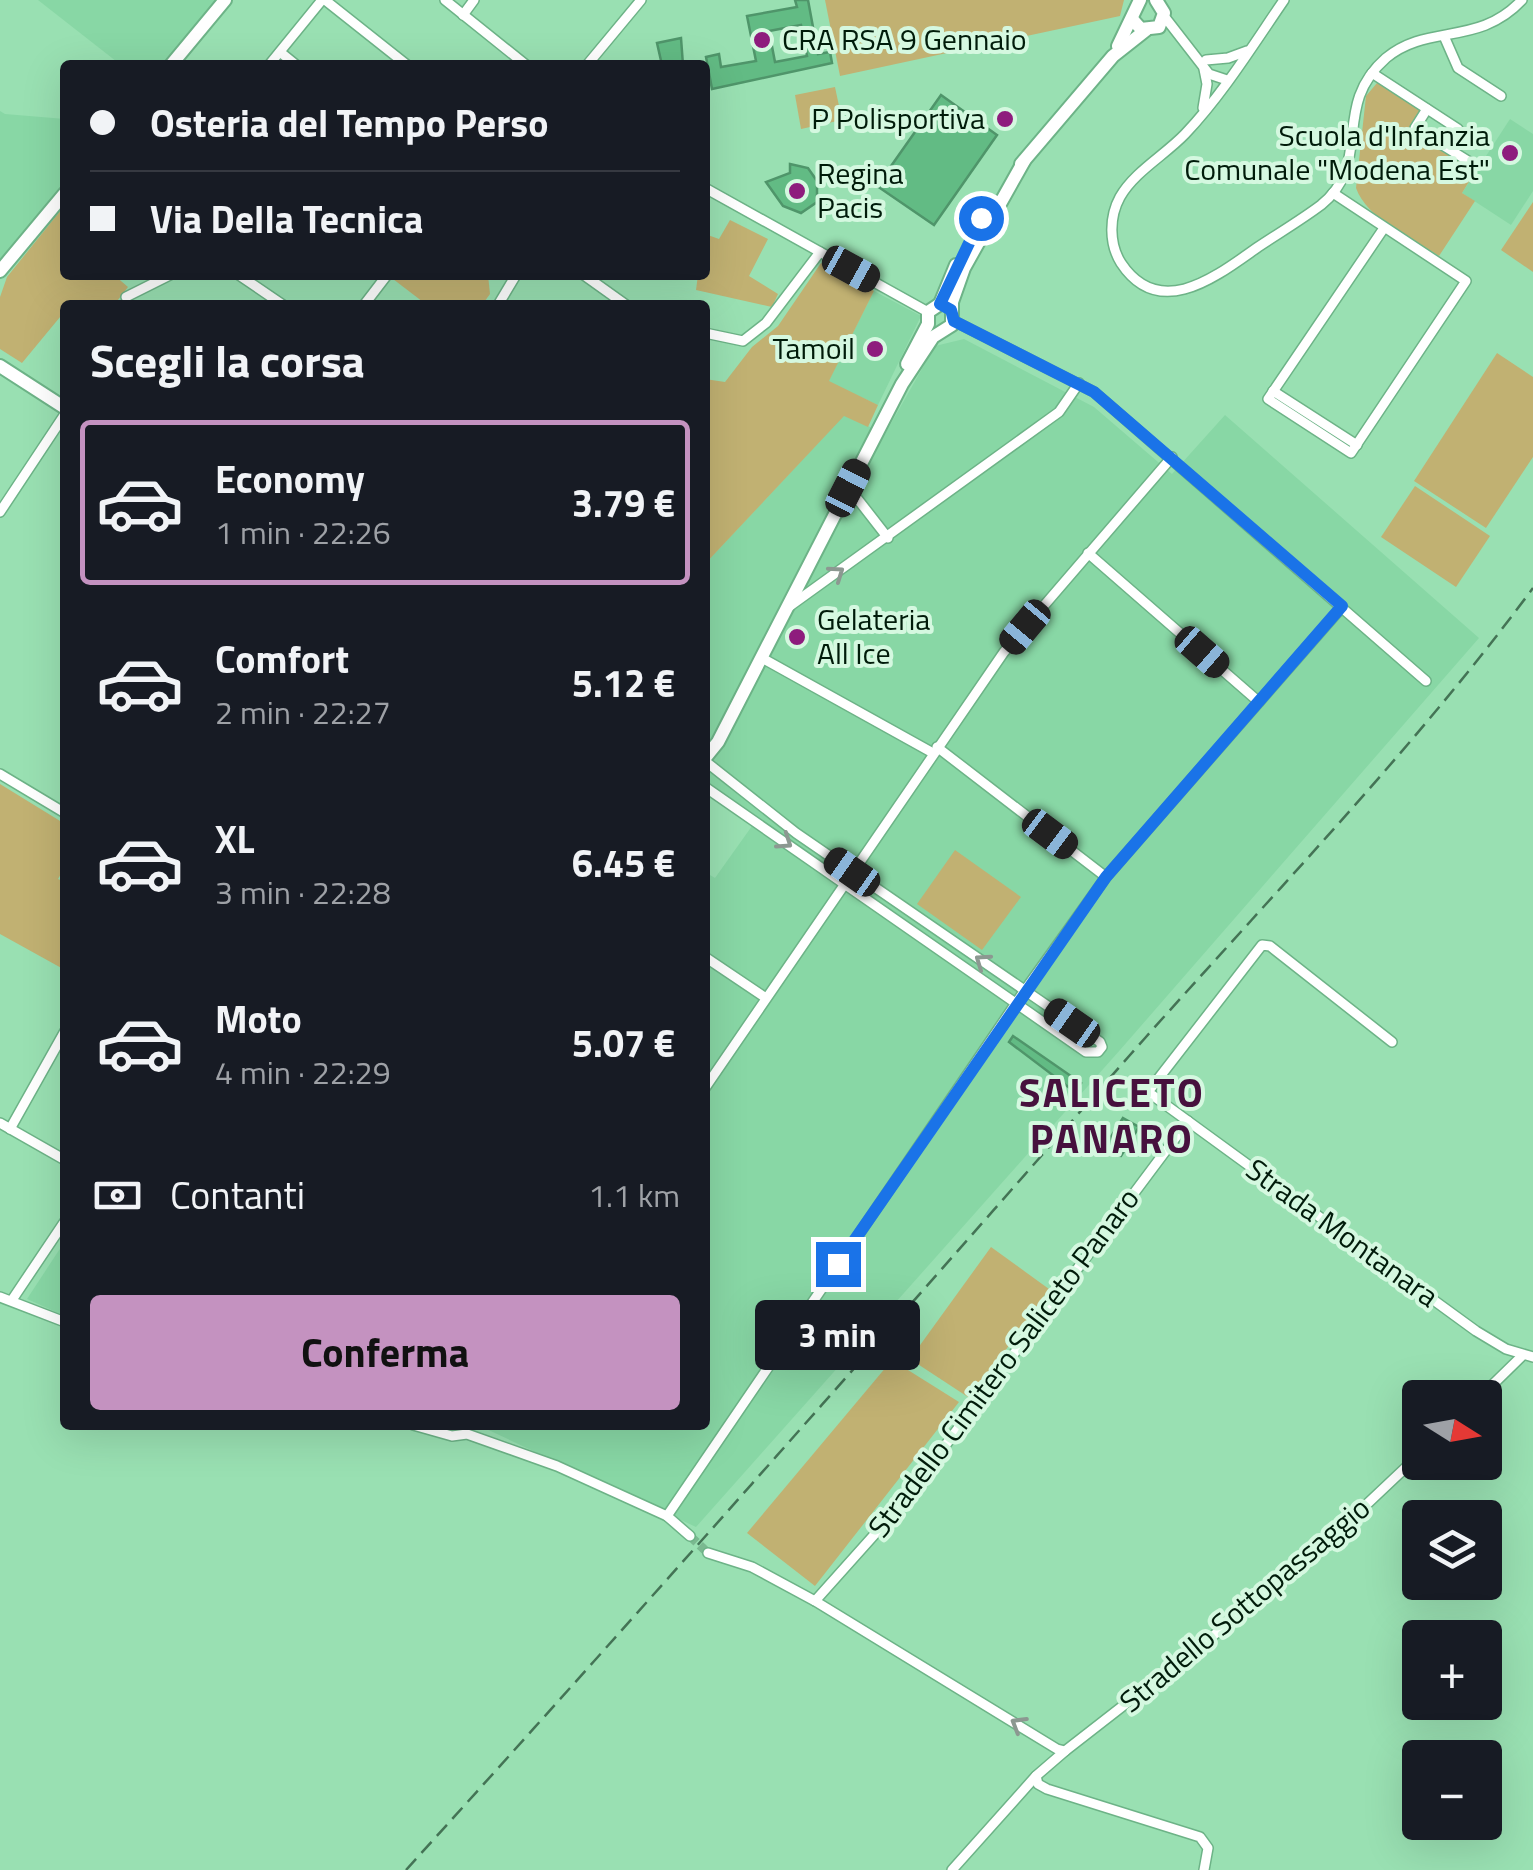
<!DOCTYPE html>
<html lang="it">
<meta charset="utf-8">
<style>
body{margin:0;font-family:"Titillium Web",sans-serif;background:#20242c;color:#f1f3f6;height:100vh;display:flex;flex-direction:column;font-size:38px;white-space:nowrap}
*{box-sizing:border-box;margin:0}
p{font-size:32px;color:#9ea1a6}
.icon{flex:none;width:55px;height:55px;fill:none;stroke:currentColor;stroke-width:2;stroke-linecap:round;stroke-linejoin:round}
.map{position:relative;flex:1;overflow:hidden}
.panel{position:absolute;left:60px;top:300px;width:650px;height:1130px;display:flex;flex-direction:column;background:#171b24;border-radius:10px;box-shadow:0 10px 40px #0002}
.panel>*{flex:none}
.top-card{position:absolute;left:60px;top:60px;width:650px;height:220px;border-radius:10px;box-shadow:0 10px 40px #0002;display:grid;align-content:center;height:220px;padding:0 30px;background:#171b24}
.needle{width:65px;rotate:101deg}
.tools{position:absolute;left:1402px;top:1380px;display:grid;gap:20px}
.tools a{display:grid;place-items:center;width:100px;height:100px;border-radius:10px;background:#171b24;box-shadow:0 10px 40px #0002;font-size:50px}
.end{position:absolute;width:45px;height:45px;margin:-22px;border:12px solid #1a73e8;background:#fff;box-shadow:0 0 0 5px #fff}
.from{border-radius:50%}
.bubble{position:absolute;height:70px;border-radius:10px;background:#171b24;box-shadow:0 10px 40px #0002;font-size:32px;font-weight:700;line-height:70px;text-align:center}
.car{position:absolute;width:30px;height:60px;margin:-30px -15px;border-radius:12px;box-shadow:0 0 8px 2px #0007;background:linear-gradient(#222 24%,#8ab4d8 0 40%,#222 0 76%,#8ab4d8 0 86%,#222 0)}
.top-card b{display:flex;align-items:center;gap:35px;height:95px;font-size:38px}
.top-card b+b{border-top:2px solid #363941}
.top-card i{width:25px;height:25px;background:#f1f3f6}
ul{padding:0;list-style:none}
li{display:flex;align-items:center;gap:30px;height:165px;margin:0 20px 15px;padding:0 10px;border:5px solid transparent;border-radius:10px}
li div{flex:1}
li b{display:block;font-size:38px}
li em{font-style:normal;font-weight:700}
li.selected{border-color:#c492c0}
li>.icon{width:90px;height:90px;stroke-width:1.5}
h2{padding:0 30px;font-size:45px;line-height:120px}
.pay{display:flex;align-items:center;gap:25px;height:110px;padding:0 30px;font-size:38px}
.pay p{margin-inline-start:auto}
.cta{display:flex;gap:20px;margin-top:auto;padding:20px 30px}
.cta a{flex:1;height:115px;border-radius:10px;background:#c492c0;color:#111;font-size:40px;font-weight:700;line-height:115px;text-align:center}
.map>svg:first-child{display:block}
</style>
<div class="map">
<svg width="1533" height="1870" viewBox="0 0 1533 1870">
<rect width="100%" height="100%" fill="#99e0b2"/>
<g fill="#88d7a5">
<polygon points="38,0 220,0 165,65 121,65"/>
<polygon points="0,111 5,114 65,119 65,182 0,259"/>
<polygon points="1510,119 1533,134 1533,191 1511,225 1462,193"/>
<polygon points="874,291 921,316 878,405 828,382"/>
<polygon points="964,339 1094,407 1172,474 1225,415 1479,638 1120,1050 696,1527 482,1427 437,1425 705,1425 705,872 715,878 757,819 705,781 705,564 844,415 885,434 935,346"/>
<polygon points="65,1241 65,1316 27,1299"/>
</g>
<g fill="#c1b172">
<polygon points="825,0 1124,0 1120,16 840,76"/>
<path d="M1377 83 1420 110 1408 130 1475 172 1462 193 1475 201 1439 256C1412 238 1367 219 1356 188L1366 96Z"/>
<polygon points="835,87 842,120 801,129 795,95"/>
<polygon points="1533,202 1533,272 1501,250"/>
<polygon points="65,205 65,275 114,275 128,287 114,305 65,305 65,311 22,363 0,349 0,297 7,277"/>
<polygon points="730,220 768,239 749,276 778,294 772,307 696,290 698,275 705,275 705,234 719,239"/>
<polygon points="821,263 874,291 829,381 878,405 868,427 844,416 705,564 705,379 725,382 752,347 778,326"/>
<polygon points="396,275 488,275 490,294 482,305 427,305 393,279"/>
<polygon points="1497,353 1533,377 1533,457 1486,528 1414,481"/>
<polygon points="1415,486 1490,536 1456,587 1381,537"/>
<polygon points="0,784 65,824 65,867 58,879 65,882 65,970 0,934"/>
<polygon points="955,850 1021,897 982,950 917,904"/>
<polygon points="991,1247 1049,1289 971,1399 910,1359"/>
<polygon points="892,1360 959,1402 815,1586 747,1533"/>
</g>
<g fill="#62bb84" stroke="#4f956a" stroke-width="2.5" fill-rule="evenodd">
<path d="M795 0H808L818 54 830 52 832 63 712 89 706 57 719 54 721 67 756 61 747 16 797 7ZM801 25 807 56 775 62 769 31Z"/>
<polygon points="681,38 683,65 662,65 657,43"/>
<polygon points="941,95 997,135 934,225 877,186"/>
<polygon points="790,164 808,168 817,181 817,202 801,213 783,206 766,182 790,173"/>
<polygon points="1013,1036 1081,1083 1075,1092 1009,1042"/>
<polygon points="1123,1118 1139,1127 1121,1156 1111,1155 1105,1146"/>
</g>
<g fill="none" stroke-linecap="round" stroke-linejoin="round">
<polyline stroke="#7ab990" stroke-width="9" stroke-dasharray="9 4.5" stroke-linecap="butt" points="690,1536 708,1553"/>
<g stroke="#6db387" stroke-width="12">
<g id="street">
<polyline points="325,0 407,65"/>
<polyline points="445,0 526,65"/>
<path d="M1284 0C1253 45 1223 94 1185 134 1165 155 1134 172 1120 197 1109 217 1109 244 1121 263 1160 322 1218 275 1258 247 1279 233 1301 220 1321 205 1374 162 1330 107 1386 58 1428 23 1478 47 1522 0"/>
<polyline points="463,15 474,0"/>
<polyline points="1164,16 1209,74 1227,80"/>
<polyline points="1444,36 1458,68 1501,96"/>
<polyline points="280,52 296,65"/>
<polyline points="1206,60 1228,58 1247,51"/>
<polyline points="269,65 322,0"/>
<polyline points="587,65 641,0"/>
<polyline points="1372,73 1458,129"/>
<polyline points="1203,108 1207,84 1204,69"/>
<polyline points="1427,109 1415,128 1473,164"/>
<polyline points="705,188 928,312"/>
<polyline points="1333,193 1466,281 1351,453 1268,399 1384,228"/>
<polyline points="239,275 283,305"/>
<polyline points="584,275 626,305"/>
<polyline points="126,297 170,275"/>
<polyline points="364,305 387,275"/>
<polyline points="498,305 516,275"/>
<polyline points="954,321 1094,392 1426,681"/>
<polyline points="705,333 743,341 766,323 820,252"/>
<polyline points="1273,391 1357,445"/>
<polyline points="849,488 888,538"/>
<polyline points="0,512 65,414"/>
<polyline points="1088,553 1259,702"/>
<polyline points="790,606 1059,412 1079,383"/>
<polyline points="762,658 933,753"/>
<polyline points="937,747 1106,877"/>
<polyline points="705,761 796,833 1100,1042 1102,1047 1098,1052 1086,1052 705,787"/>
<polyline points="0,774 65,813"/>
<polyline points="705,957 766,998"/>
<polyline points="1392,1042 1270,946 1262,945 1148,1092 1476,1331 1506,1349 1533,1357"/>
<polyline points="705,1088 1004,652 1172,457"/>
<polyline points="0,1123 65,1160"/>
<polyline points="10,1129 65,1031"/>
<polyline points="0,1297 65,1322"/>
<polyline points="12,1300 65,1221"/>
<polyline points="1479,1398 1523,1355"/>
<polyline points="413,1425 452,1436 467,1434 557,1466 667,1516 690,1536"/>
<polyline points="667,1516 1025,990 1106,877 1342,607"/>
<polyline points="708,1553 752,1567 815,1601 1057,1749 1065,1751 1295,1572 1420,1454"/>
<polyline points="815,1601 900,1506 1188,1121"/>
<polyline points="1036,1776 1038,1784 1047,1789 1200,1837 1208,1848 1204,1870"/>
<polyline points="952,1870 1036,1776 1065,1751"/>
</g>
</g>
<g stroke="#6db387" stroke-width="16">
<g id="secondary">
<polyline points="1132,19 1141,29 1159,27 1164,13 1156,0"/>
<polyline points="1118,46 1140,0"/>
<polyline points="171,65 225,0"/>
<polyline points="1021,164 1113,56 1146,30"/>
<polyline points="0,271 65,193"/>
<polyline points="940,304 956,265"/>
<polyline points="907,364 928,324 928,312 940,304"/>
<polyline points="0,366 65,408"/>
<polyline points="705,758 718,742 902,384 933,337 952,325 952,302 964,268 1024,161"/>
</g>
</g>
<use href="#street" stroke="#fff" stroke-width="9"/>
<use href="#secondary" stroke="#fff" stroke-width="12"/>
<path stroke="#447355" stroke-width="2.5" stroke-dasharray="15 8" stroke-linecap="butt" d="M406 1870C650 1601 890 1328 1130 1055 1266 901 1410 754 1533 588"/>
</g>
<defs><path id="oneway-chevron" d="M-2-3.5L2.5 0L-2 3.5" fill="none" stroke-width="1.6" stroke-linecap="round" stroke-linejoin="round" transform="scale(2.5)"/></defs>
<g stroke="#8c9891">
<use href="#oneway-chevron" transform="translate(837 573) rotate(-35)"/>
<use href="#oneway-chevron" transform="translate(785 842) rotate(34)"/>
<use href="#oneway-chevron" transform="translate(982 961) rotate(-145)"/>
<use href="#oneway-chevron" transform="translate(1018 1724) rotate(-149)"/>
</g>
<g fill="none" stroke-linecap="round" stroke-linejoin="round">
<polyline stroke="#1a73e8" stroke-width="12" points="838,1264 1106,877 1342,606 1094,392 954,321 951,310 940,304 981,218"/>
</g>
<g fill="#8e1c7d" stroke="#d5f8e0" stroke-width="4">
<circle cx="762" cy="40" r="10"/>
<circle cx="1005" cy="119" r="10"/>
<circle cx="1510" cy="153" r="10"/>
<circle cx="797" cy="191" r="10"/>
<circle cx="875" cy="349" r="10"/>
<circle cx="797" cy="637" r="10"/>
</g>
<g text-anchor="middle" stroke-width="8" stroke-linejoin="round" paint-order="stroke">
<g font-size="30" fill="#001b0a" stroke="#d5f8e0" text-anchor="start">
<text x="782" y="50">CRA RSA 9 Gennaio</text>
<text x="985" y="129" text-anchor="end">P Polisportiva</text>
<text x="1490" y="146" text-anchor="end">Scuola d'Infanzia<tspan x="1490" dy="34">Comunale "Modena Est"</tspan></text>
<text x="817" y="184">Regina<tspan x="817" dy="34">Pacis</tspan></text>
<text x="855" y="359" text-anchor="end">Tamoil</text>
<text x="817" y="630">Gelateria<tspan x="817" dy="34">All Ice</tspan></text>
</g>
<g font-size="30" fill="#001b0a" stroke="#d5f8e0">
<text transform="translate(1342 1233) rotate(36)" y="10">Strada Montanara</text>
<text transform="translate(1004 1363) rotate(-53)" y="10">Stradello Cimitero Saliceto Panaro</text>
<text transform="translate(1245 1605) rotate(-40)" y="10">Stradello Sottopassaggio</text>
</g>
<g font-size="40" font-weight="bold" letter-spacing="2.5" fill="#47113e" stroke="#d5f8e0">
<text x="1112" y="1107">SALICETO<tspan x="1112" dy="46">PANARO</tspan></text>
</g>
</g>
</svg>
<div class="tools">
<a><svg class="needle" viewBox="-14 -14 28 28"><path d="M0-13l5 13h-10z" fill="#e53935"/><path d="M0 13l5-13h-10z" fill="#9ea1a6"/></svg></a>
<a><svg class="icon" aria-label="layers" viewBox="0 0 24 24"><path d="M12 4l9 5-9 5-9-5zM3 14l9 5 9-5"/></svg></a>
<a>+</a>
<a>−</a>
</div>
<i class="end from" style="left:981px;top:218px"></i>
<i class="end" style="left:838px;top:1264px"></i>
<div class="bubble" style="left:755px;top:1300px;width:165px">3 min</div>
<i class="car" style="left:851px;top:269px;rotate:119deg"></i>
<i class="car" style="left:848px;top:488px;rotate:27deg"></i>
<i class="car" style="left:1025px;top:627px;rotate:220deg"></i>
<i class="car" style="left:1202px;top:652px;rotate:131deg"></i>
<i class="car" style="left:1050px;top:834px;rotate:127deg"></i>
<i class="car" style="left:852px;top:872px;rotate:305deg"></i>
<i class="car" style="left:1072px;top:1023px;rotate:305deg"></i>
<div class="top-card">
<b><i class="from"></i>Osteria del Tempo Perso</b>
<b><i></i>Via Della Tecnica</b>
</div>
<section class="panel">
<h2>Scegli la corsa</h2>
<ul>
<li class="selected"><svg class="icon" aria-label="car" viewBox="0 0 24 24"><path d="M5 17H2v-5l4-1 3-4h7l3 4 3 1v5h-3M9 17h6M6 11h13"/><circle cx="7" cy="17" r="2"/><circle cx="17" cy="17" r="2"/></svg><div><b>Economy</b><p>1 min · 22:26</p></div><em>3.79 €</em></li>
<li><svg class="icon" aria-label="car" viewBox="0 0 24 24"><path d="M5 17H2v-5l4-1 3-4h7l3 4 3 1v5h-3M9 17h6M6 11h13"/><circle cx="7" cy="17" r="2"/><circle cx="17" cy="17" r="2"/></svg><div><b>Comfort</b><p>2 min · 22:27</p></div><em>5.12 €</em></li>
<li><svg class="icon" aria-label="car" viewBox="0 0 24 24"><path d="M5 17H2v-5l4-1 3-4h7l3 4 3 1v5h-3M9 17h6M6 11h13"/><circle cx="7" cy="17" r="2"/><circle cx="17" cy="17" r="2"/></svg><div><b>XL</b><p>3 min · 22:28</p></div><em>6.45 €</em></li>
<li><svg class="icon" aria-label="car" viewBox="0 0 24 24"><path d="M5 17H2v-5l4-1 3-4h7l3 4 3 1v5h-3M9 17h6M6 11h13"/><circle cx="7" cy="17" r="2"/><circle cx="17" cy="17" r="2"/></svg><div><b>Moto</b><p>4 min · 22:29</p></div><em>5.07 €</em></li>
</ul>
<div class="pay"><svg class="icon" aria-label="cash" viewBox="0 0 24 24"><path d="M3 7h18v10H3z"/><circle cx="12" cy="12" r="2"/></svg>Contanti<p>1.1 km</p></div>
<div class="cta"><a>Conferma</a></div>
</section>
</div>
